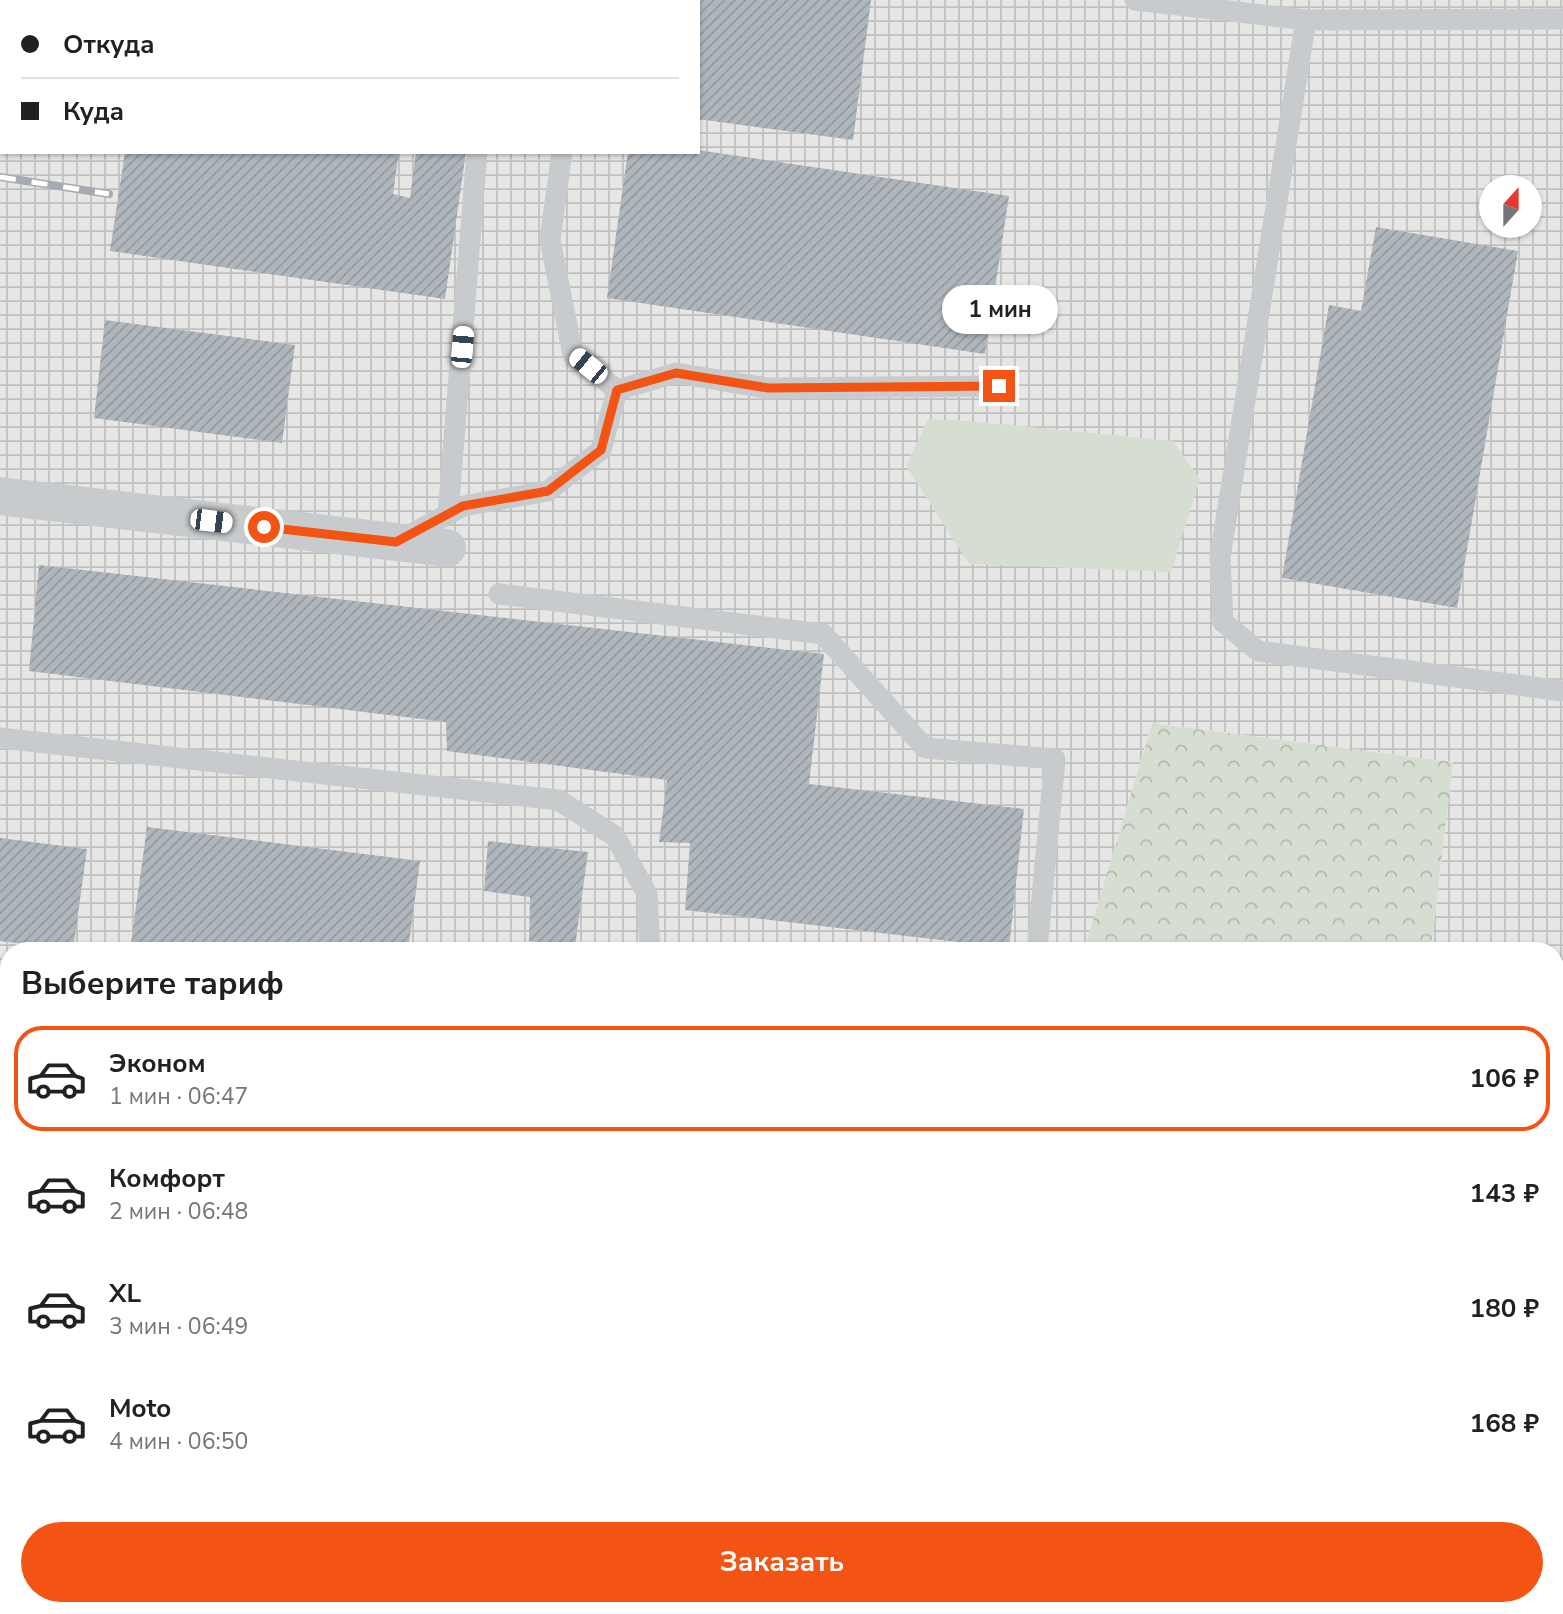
<!DOCTYPE html>
<html lang="ru">
<meta charset="utf-8">
<style>
body{margin:0;font-family:"Nunito Sans",sans-serif;background:#f6f6f6;color:#202124;height:100vh;display:flex;flex-direction:column;font-size:26px;white-space:nowrap}
*{box-sizing:border-box;margin:0}
p{font-size:23px;color:#757577}
.icon{flex:none;width:38px;height:38px;fill:none;stroke:currentColor;stroke-width:2;stroke-linecap:round;stroke-linejoin:round}
.map{position:relative;flex:1;overflow:hidden}
.side{position:absolute;left:0px;top:942px;width:1564px;height:674px;display:flex;flex-direction:column;background:#fff;border-radius:28px 28px 0 0;box-shadow:0 2px 5px #0004}
.side>*{flex:none}
.guide{position:absolute;left:0px;top:0px;width:700px;height:154px;box-shadow:0 2px 5px #0004;display:grid;align-content:center;height:154px;padding:0 21px;background:#fff}
.needle{width:46px;rotate:21deg}
.controls{position:absolute;left:1479px;top:175px;display:grid;gap:14px}
.controls a{display:grid;place-items:center;width:63px;height:63px;border-radius:50%;background:#fff;box-shadow:0 2px 5px #0004;font-size:35px}
.end{position:absolute;width:32px;height:32px;margin:-16px;border:9px solid #f45413;background:#fff;box-shadow:0 0 0 4px #fff}
.from{border-radius:50%}
.bubble{position:absolute;height:49px;border-radius:24px;background:#fff;box-shadow:0 2px 5px #0004;font-size:23px;font-weight:700;line-height:49px;text-align:center}
.car{position:absolute;width:21px;height:42px;margin:-21px -10px;border-radius:9px;box-shadow:0 0 5px 2px #0007;background:linear-gradient(#fff 24%,#345 0 40%,#fff 0 76%,#345 0 86%,#fff 0)}
.guide b{display:flex;align-items:center;gap:24px;height:66px;font-size:26px}
.guide b+b{border-top:2px solid #e0e0e0}
.guide i{width:18px;height:18px;background:#202124}
ul{padding:0;list-style:none}
li{display:flex;align-items:center;gap:21px;height:105px;margin:0 14px 10px;padding:0 7px;border:4px solid transparent;border-radius:28px}
li div{flex:1}
li b{display:block;font-size:26px}
li em{font-style:normal;font-weight:700}
li.current{border-color:#f45413}
li>.icon{width:63px;height:63px;stroke-width:1.5}
h2{padding:0 21px;font-size:32px;line-height:84px}
.primary-button{display:flex;gap:14px;margin-top:auto;padding:14px 21px}
.primary-button a{flex:1;height:80px;border-radius:42px;background:#f45413;color:#fff;font-size:28px;font-weight:700;line-height:80px;text-align:center}
.map>svg:first-child{display:block}
</style>
<div class="map">
<svg width="1563" height="1614" viewBox="0 0 1563 1614">
<defs>
<pattern id="industrial-grid" width="8" height="8" patternUnits="userSpaceOnUse" patternTransform="scale(1.75)"><rect width="8" height="8" fill="#e6e7e5"/><path d="M0 4h8M4 0v8" fill="none" stroke="#bec0bf"/></pattern>
<pattern id="forest-crowns" width="20" height="18" patternUnits="userSpaceOnUse" patternTransform="scale(1.75)"><rect width="20" height="18" fill="#d6ded2"/><path d="M2 6a3 3 0 1 1 6 0M12 15a3 3 0 1 1 6 0" fill="none" stroke="#b1b9b0"/></pattern>
<pattern id="building-hatch" width="6" height="6" patternUnits="userSpaceOnUse" patternTransform="scale(1.75)"><rect width="6" height="6" fill="#afb7bd"/><path d="M-1 1l2-2M0 6l6-6M5 7l2-2" fill="none" stroke="#92999f"/></pattern>
</defs>
<rect width="100%" height="100%" fill="#f6f6f2"/>
<path fill="url(#industrial-grid)" fill-rule="evenodd" d="M0 0H1563V1614H1355L1356 1606H1556V950H1431L1453 762 1152 723 1084 950H9V1006L0 1005ZM2 2H698V152H2ZM1491 187H1530V226H1491Z"/>
<g fill="#d6ded2">
<polygon points="928,419 969,421 1173,441 1200,479 1171,572 969,564 906,466"/>
<polygon points="0,1005 9,1006 9,1606 568,1607 567,1614 0,1614"/>
</g>
<g fill="url(#forest-crowns)">
<polygon points="1152,723 1453,762 1431,950 1084,950"/>
<polygon points="568,1606 1356,1607 1355,1614 567,1614"/>
</g>
<g fill="url(#building-hatch)">
<polygon points="698,0 871,0 853,140 698,119"/>
<polygon points="698,150 1009,196 985,354 607,298 628,152 698,152"/>
<polygon points="125,152 399,152 393,194 410,198 416,152 466,152 445,299 110,251"/>
<polygon points="1376,227 1518,251 1457,608 1282,578 1329,305 1361,311"/>
<polygon points="105,320 295,345 282,443 94,418"/>
<polygon points="39,565 824,654 809,784 1024,809 1009,948 685,910 690,843 659,842 667,780 447,751 446,722 29,671"/>
<polygon points="147,827 420,861 408,950 130,950"/>
<polygon points="0,838 87,849 73,950 0,941"/>
<polygon points="488,841 588,852 575,947 529,941 530,897 484,891"/>
<polygon points="1556,1463 1563,1464 1563,1614 1426,1614 1427,1606 1556,1606"/>
</g>
<g fill="none" stroke-linecap="round" stroke-linejoin="round">
<g stroke="#c8cbce" stroke-width="21">
<polyline points="409,0 412,2"/>
<polyline points="1135,0 1306,20 1563,19"/>
<polyline points="583,2 583,0"/>
<polyline points="1306,20 1220,557 1223,622 1258,651 1563,691"/>
<polyline points="562,152 550,240 573,355 617,390"/>
<polyline points="448,514 477,152"/>
<polyline points="401,540 463,506 548,491 601,450 617,390 676,373 767,388 999,386"/>
<polyline points="499,594 823,634 925,748 1055,759 1037,950"/>
<polyline points="0,738 558,800 615,836 647,894 650,950"/>
<polyline points="590,1614 591,1606"/>
</g>
<polyline stroke="#c8cbce" stroke-width="38" points="0,496 447,548"/>
<g stroke="#a5abb1" stroke-width="8">
<g id="rail">
<polyline points="0,69 2,69"/>
<polyline points="0,88 2,89"/>
<polyline points="0,128 2,128"/>
<polyline points="0,177 109,194"/>
</g>
</g>
<use href="#rail" stroke="#fff" stroke-width="5" stroke-dasharray="16" stroke-linecap="butt"/>
</g>
<g fill="none" stroke-linecap="round" stroke-linejoin="round">
<polyline stroke="#f45413" stroke-width="9" points="264,527 396,542 463,506 548,491 601,450 617,390 676,373 768,388 999,386"/>
</g>
</svg>
<div class="controls">
<a><svg class="needle" viewBox="-14 -14 28 28"><path d="M0-13l5 13h-10z" fill="#e53935"/><path d="M0 13l5-13h-10z" fill="#757577"/></svg></a>
</div>
<i class="end from" style="left:264px;top:527px"></i>
<i class="end" style="left:999px;top:386px"></i>
<div class="bubble" style="left:942px;top:285px;width:116px">1 мин</div>
<i class="car" style="left:462px;top:347px;rotate:5deg"></i>
<i class="car" style="left:588px;top:366px;rotate:309deg"></i>
<i class="car" style="left:211px;top:521px;rotate:97deg"></i>
<div class="guide">
<b><i class="from"></i>Откуда</b>
<b><i></i>Куда</b>
</div>
<section class="side">
<h2>Выберите тариф</h2>
<ul>
<li class="current"><svg class="icon" aria-label="car" viewBox="0 0 24 24"><path d="M5 17H2v-5l4-1 3-4h7l3 4 3 1v5h-3M9 17h6M6 11h13"/><circle cx="7" cy="17" r="2"/><circle cx="17" cy="17" r="2"/></svg><div><b>Эконом</b><p>1 мин · 06:47</p></div><em>106 ₽</em></li>
<li><svg class="icon" aria-label="car" viewBox="0 0 24 24"><path d="M5 17H2v-5l4-1 3-4h7l3 4 3 1v5h-3M9 17h6M6 11h13"/><circle cx="7" cy="17" r="2"/><circle cx="17" cy="17" r="2"/></svg><div><b>Комфорт</b><p>2 мин · 06:48</p></div><em>143 ₽</em></li>
<li><svg class="icon" aria-label="car" viewBox="0 0 24 24"><path d="M5 17H2v-5l4-1 3-4h7l3 4 3 1v5h-3M9 17h6M6 11h13"/><circle cx="7" cy="17" r="2"/><circle cx="17" cy="17" r="2"/></svg><div><b>XL</b><p>3 мин · 06:49</p></div><em>180 ₽</em></li>
<li><svg class="icon" aria-label="car" viewBox="0 0 24 24"><path d="M5 17H2v-5l4-1 3-4h7l3 4 3 1v5h-3M9 17h6M6 11h13"/><circle cx="7" cy="17" r="2"/><circle cx="17" cy="17" r="2"/></svg><div><b>Moto</b><p>4 мин · 06:50</p></div><em>168 ₽</em></li>
</ul>
<div class="primary-button"><a>Заказать</a></div>
</section>
</div>
